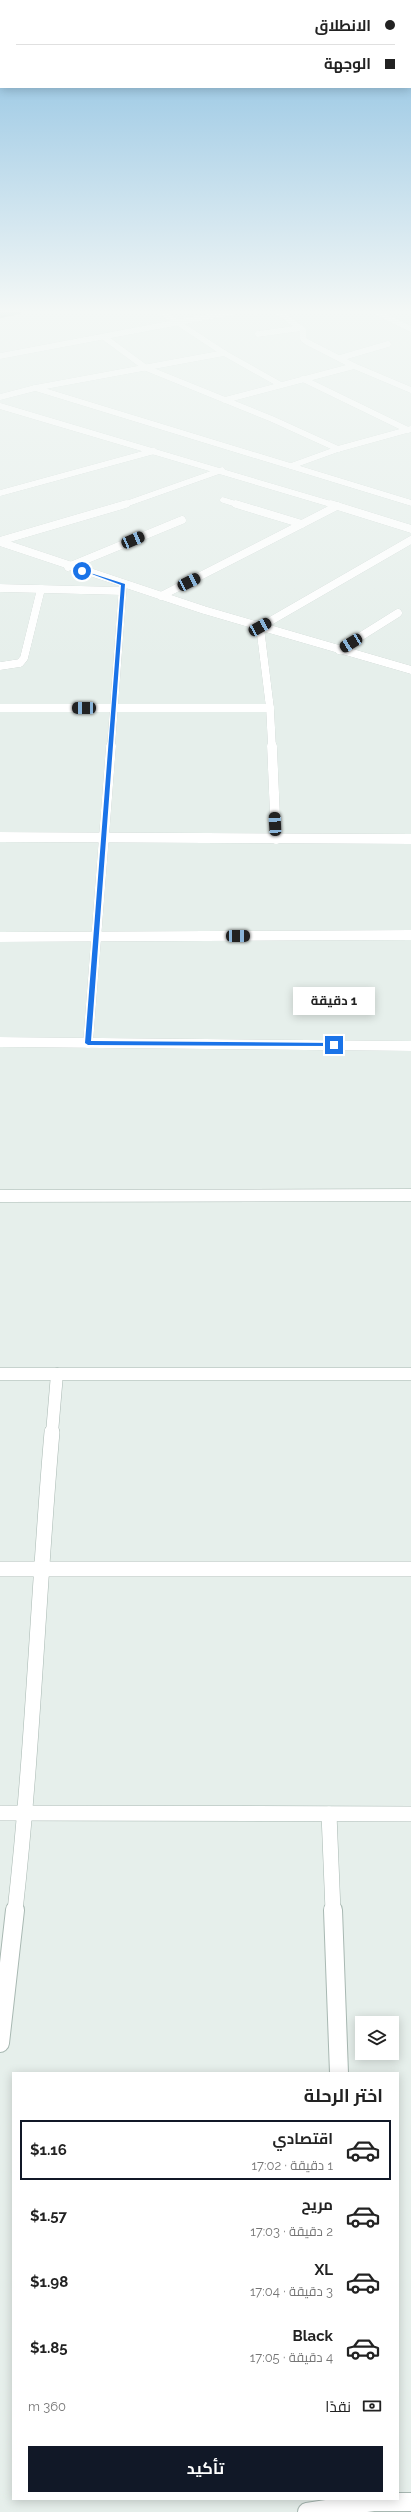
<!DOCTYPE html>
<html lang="ar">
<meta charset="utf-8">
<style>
body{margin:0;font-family:Raleway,Cairo,sans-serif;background:#f6f6f6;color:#222;direction:rtl;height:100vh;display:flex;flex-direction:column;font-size:15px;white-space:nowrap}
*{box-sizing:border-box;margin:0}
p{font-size:13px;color:#767676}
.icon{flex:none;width:22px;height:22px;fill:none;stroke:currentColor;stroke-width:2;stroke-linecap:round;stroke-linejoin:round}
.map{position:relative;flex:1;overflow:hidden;direction:ltr}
.details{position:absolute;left:12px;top:2072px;width:387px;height:428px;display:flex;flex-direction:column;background:#fff;border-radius:0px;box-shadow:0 2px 10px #0003;direction:rtl}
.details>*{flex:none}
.banner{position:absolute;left:0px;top:0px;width:411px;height:88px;box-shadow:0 2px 10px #0003;direction:rtl;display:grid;align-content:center;height:88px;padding:0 16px;background:#fff}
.tools{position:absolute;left:355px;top:2016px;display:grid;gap:8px}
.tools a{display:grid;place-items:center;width:44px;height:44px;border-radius:0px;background:#fff;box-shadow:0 2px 10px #0003;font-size:20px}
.end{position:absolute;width:18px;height:18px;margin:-9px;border:5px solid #1a73e8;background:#fff;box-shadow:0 0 0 2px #fff}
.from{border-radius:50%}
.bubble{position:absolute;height:28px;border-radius:0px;background:#fff;box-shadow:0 2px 10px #0003;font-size:13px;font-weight:700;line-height:28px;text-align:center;direction:rtl}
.car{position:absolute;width:12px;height:24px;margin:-12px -6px;border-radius:5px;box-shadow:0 0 3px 1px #0007;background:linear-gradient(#222 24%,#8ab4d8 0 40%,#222 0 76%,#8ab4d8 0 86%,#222 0)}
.banner b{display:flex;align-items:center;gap:14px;height:38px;font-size:15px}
.banner b+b{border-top:1px solid #e0e0e0}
.banner i{width:10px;height:10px;background:#222}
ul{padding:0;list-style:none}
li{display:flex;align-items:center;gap:12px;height:60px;margin:0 8px 6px;padding:0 8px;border:2px solid transparent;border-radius:0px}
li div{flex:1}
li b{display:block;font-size:15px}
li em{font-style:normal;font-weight:700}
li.selected{border-color:#111827}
li>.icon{width:36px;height:36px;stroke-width:1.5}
h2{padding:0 16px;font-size:18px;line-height:48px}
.pay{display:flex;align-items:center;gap:10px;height:44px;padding:0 16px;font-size:15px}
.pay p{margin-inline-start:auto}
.action{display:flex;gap:8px;margin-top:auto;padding:8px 16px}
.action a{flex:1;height:46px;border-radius:0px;background:#111827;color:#fff;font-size:16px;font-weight:700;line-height:46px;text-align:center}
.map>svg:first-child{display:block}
</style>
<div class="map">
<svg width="411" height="2512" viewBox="0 0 411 2512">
<rect width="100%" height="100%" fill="#e6efeb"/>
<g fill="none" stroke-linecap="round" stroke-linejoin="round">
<g stroke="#a8b8b2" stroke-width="6">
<g id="minor-far5">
<polyline points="160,311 224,353 281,385"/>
<polyline points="277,311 303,330 303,339 307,342 354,366 411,390"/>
<polyline points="374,311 411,329"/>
<polyline points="258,334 301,328"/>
<polyline points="104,337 146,368 272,419 338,449"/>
<polyline points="0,356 238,311"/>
<polyline points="340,358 388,344"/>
<polyline points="303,379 408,430"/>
<polyline points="35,388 411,503"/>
<polyline points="0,397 35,388 224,353"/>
<polyline points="225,400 354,366"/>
<polyline points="0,406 334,505"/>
<polyline points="291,466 338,449 411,429"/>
<polyline points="0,493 154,451"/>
<polyline points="223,500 239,505"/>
<polyline points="123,505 222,470"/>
</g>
</g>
<g stroke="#a8b8b2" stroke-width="8">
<g id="minor-far4">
<polyline points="236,504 302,524"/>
<polyline points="331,504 411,529"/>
<polyline points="0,541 126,504"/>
<polyline points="0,542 204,610 411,670"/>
<polyline points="68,567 182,520"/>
<polyline points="0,588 121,591"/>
<polyline points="161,596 337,506"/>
<polyline points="339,650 398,613"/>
<polyline points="0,666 20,663 24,658 41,589"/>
<polyline points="0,708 270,708"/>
<polyline points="111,747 123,584"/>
<polyline points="272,747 270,708 260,627 411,540"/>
</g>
</g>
<g stroke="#a8b8b2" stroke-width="10">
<g id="minor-far3">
<polyline points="272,746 276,839"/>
<polyline points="0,837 411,839"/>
<polyline points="0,937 411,935"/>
<polyline points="0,1042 411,1046"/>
<polyline points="88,1043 111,746"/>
</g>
</g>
<g stroke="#a8b8b2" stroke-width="13">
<g id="minor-far2">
<polyline points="0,1196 411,1195"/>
<polyline points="0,1374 411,1374"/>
<polyline points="52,1433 57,1374"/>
</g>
</g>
<g stroke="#a8b8b2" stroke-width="16">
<g id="minor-far1">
<polyline points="0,1569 411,1569"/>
<polyline points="0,1813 411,1814"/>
<polyline points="329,1814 333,1911"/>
<path d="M15 1911C33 1752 38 1591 52 1432"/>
</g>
</g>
<g stroke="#a8b8b2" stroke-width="20">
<g id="minor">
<polyline points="333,1910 339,2073"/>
<polyline points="0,2043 15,1910"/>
<polyline points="307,2512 373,2502 411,2502"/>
</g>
</g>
<g stroke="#c2cac8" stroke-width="6">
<polyline id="major" points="0,315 19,311"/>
</g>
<use href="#minor-far5" stroke="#fff" stroke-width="6"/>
<use href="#minor-far4" stroke="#fff" stroke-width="8"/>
<use href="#minor-far3" stroke="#fff" stroke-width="10"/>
<use href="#minor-far2" stroke="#fff" stroke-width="12"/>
<use href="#minor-far1" stroke="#fff" stroke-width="15"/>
<use href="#minor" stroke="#fff" stroke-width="18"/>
<use href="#major" stroke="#6aa596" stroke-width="6"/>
</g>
<linearGradient id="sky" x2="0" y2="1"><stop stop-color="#84bce0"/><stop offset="0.47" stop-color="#f4f8f6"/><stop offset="1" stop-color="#f4f8f6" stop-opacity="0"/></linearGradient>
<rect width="411" height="663" fill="url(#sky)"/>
<polygon fill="#1a73e8" points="81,570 125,584 91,1041 334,1043 336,1046 88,1045 85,1043 121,585"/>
</svg>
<div class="tools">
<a><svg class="icon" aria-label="layers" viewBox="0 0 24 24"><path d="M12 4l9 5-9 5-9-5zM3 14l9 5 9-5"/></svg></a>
</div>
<i class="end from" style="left:82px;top:571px"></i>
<i class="end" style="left:334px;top:1045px"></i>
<div class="bubble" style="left:293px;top:987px;width:82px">1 دقيقة</div>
<i class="car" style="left:133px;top:540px;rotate:67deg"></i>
<i class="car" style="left:189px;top:582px;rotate:63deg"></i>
<i class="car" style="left:260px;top:627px;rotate:61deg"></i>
<i class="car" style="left:351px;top:643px;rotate:238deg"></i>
<i class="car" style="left:84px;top:708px;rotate:270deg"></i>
<i class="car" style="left:275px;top:824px;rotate:357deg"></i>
<i class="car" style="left:238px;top:936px;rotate:90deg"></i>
<div class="banner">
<b><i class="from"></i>الانطلاق</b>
<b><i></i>الوجهة</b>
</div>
<section class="details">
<h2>اختر الرحلة</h2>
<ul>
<li class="selected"><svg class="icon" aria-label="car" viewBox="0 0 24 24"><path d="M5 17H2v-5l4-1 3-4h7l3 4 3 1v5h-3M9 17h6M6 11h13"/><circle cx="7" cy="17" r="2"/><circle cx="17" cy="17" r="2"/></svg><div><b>اقتصادي</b><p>1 دقيقة · 17:02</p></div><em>$1.16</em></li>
<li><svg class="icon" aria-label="car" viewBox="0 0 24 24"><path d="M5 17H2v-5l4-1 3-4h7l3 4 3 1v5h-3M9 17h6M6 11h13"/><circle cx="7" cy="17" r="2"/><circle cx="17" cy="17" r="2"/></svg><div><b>مريح</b><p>2 دقيقة · 17:03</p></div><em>$1.57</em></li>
<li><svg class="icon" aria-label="car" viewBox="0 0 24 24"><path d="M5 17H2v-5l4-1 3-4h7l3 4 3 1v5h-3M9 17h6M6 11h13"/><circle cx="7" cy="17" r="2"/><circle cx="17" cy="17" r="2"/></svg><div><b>XL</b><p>3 دقيقة · 17:04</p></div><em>$1.98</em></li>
<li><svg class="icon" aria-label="car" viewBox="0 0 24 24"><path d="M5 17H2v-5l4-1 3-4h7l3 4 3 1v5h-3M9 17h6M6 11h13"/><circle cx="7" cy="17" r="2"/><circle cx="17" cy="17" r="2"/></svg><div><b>Black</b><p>4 دقيقة · 17:05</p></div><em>$1.85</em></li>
</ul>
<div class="pay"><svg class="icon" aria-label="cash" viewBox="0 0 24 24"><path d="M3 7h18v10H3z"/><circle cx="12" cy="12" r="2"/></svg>نقدًا<p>360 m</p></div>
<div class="action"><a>تأكيد</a></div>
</section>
</div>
